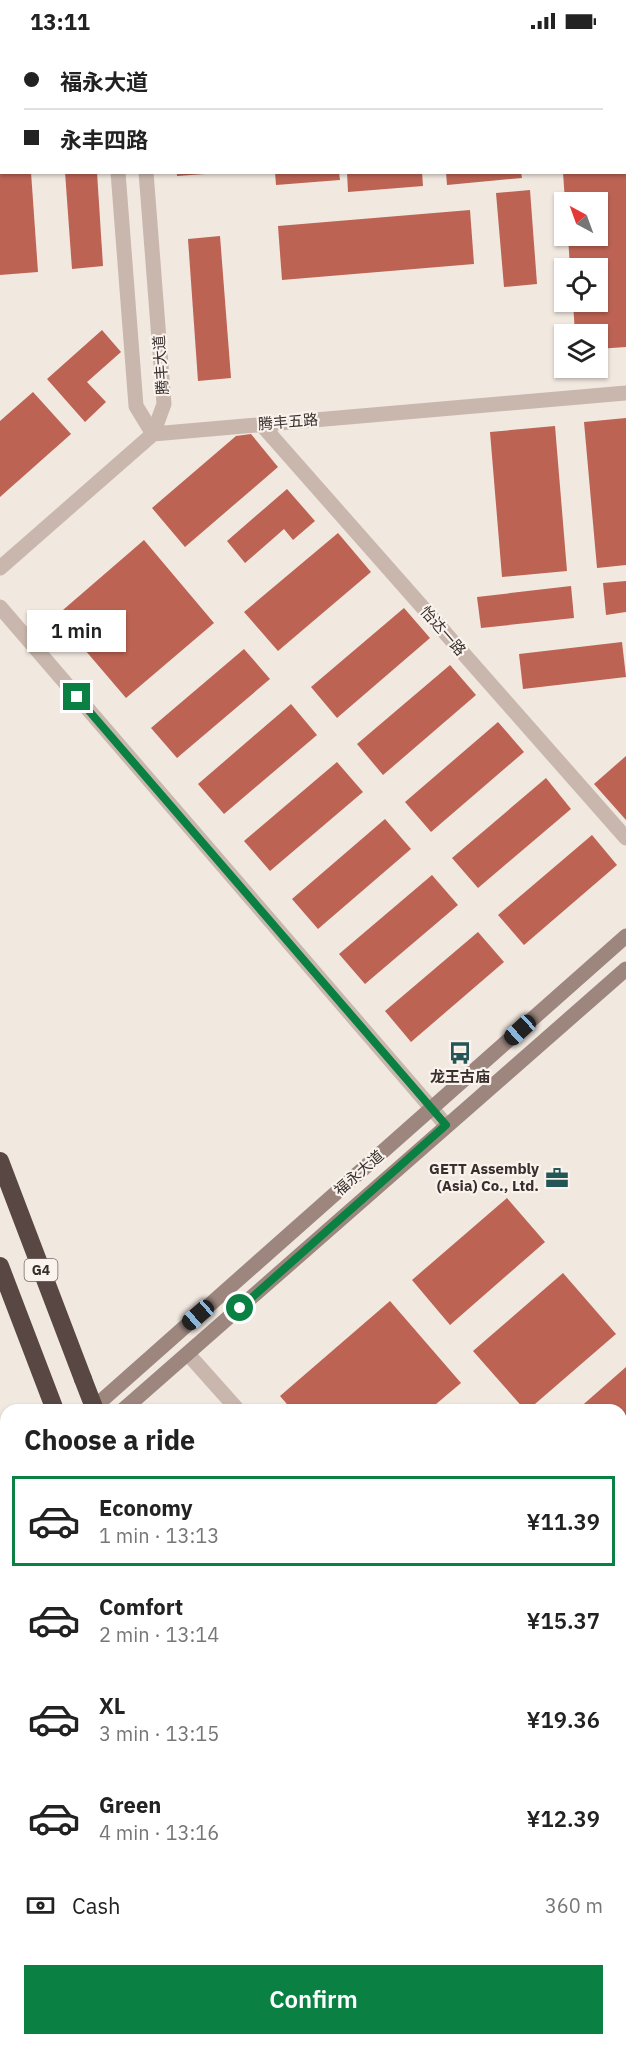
<!DOCTYPE html>
<meta charset="utf-8">
<style>
body{margin:0;font-family:"IBM Plex Sans","Noto Sans SC",sans-serif;background:#f6f6f6;color:#222;height:100vh;display:flex;flex-direction:column;font-size:22px;white-space:nowrap}
*{box-sizing:border-box;margin:0}
p{font-size:20px;color:#767676}
.icon{flex:none;width:33px;height:33px;fill:none;stroke:currentColor;stroke-width:2;stroke-linecap:round;stroke-linejoin:round}
.map{position:relative;flex:1;overflow:hidden}
.drawer{position:absolute;left:0px;top:1362px;width:627px;height:642px;display:flex;flex-direction:column;background:#fff;border-radius:18px 18px 0 0;box-shadow:0 2px 4px #0004}
.drawer>*{flex:none}
.hud{position:absolute;left:0px;top:0px;width:627px;height:132px;box-shadow:0 2px 4px #0004;display:grid;align-content:center;height:132px;padding:0 24px;background:#fff}
.needle{width:39px;rotate:319deg}
.fabs{position:absolute;left:554px;top:150px;display:grid;gap:12px}
.fabs a{display:grid;place-items:center;width:54px;height:54px;border-radius:0px;background:#fff;box-shadow:0 2px 4px #0004;font-size:30px}
.end{position:absolute;width:27px;height:27px;margin:-14px;border:8px solid #0b8043;background:#fff;box-shadow:0 0 0 3px #fff}
.from{border-radius:50%}
.bubble{position:absolute;height:42px;border-radius:0px;background:#fff;box-shadow:0 2px 4px #0004;font-size:20px;font-weight:600;line-height:42px;text-align:center}
.car{position:absolute;width:18px;height:36px;margin:-18px -9px;border-radius:8px;box-shadow:0 0 4px 2px #0007;background:linear-gradient(#222 24%,#8ab4d8 0 40%,#222 0 76%,#8ab4d8 0 86%,#222 0)}
.hud b{display:flex;align-items:center;gap:21px;height:57px;font-size:22px}
.hud b+b{border-top:2px solid #e0e0e0}
.hud i{width:15px;height:15px;background:#222}
ul{padding:0;list-style:none}
li{display:flex;align-items:center;gap:18px;height:90px;margin:0 12px 9px;padding:0 12px;border:3px solid transparent;border-radius:0px}
li div{flex:1}
li b{display:block;font-size:22px}
li em{font-style:normal;font-weight:600}
li.active{border-color:#0b8043}
li>.icon{width:54px;height:54px;stroke-width:1.5}
h2{padding:0 24px;font-size:27px;line-height:72px}
.pay{display:flex;align-items:center;gap:15px;height:66px;padding:0 24px;font-size:22px}
.pay p{margin-inline-start:auto}
.button{display:flex;gap:12px;margin-top:auto;padding:12px 24px}
.button a{flex:1;height:69px;border-radius:0px;background:#0b8043;color:#fff;font-size:24px;font-weight:600;line-height:69px;text-align:center}
.status{display:flex;justify-content:space-between;align-items:center;height:42px;padding:0 30px;background:#fff;direction:ltr}
.status svg{height:16px;fill:currentColor}
.map>svg:first-child{display:block}
</style>
<div class="status"><b>13:11</b><svg viewBox="0 0 49 12"><path d="M0 12V9h3v3zM5 12V6h3v6zM10 12V3h3v9zM15 12V0h3v12zM26 1h20v11H26zM47 4h2v5h-2z"/></svg></div>
<div class="map">
<svg width="626" height="2004" viewBox="0 0 626 2004">
<rect width="100%" height="100%" fill="#f1e8e0"/>
<g fill="#bc6354">
<polygon points="0,130 31,130 38,230 0,233"/>
<polygon points="65,130 97,130 103,224 72,227"/>
<polygon points="177,130 205,130 205,132 177,134"/>
<polygon points="275,130 339,130 340,138 276,143"/>
<polygon points="347,130 422,130 423,144 348,150"/>
<polygon points="446,130 521,130 522,136 447,143"/>
<polygon points="563,130 626,130 626,305 597,307 597,292 575,292 573,260 597,260 597,226 570,226 568,194 597,194 597,160 565,160"/>
<polygon points="530,148 537,242 504,245 496,151"/>
<polygon points="470,168 474,222 282,238 278,184"/>
<polygon points="220,194 231,336 198,339 188,197"/>
<polygon points="102,288 121,310 87,340 106,360 85,380 47,337"/>
<polygon points="33,350 71,392 0,455 0,379"/>
<polygon points="626,376 626,523 597,526 584,380"/>
<polygon points="555,384 567,529 502,535 490,390"/>
<polygon points="251,392 278,425 185,505 152,466 236,394"/>
<polygon points="287,447 315,479 293,498 284,487 245,521 227,499"/>
<polygon points="338,491 371,530 278,609 244,570"/>
<polygon points="144,498 214,581 126,656 56,574"/>
<polygon points="626,539 626,570 606,573 603,541"/>
<polygon points="571,544 574,576 481,586 477,555"/>
<polygon points="404,566 430,596 337,676 311,645"/>
<polygon points="622,600 626,635 523,647 519,612"/>
<polygon points="244,607 270,637 177,716 151,686"/>
<polygon points="450,623 476,653 383,733 357,702"/>
<polygon points="291,662 317,693 224,772 198,742"/>
<polygon points="498,680 524,710 431,790 405,760"/>
<polygon points="626,714 626,778 594,742"/>
<polygon points="337,720 363,750 270,829 244,799"/>
<polygon points="546,736 571,767 478,846 452,816"/>
<polygon points="385,777 411,807 318,887 292,857"/>
<polygon points="592,793 617,823 524,903 498,873"/>
<polygon points="432,833 458,863 365,942 339,912"/>
<polygon points="478,890 504,920 411,1000 385,969"/>
<polygon points="507,1156 545,1200 450,1283 412,1238"/>
<polygon points="563,1231 616,1292 528,1368 525,1368 473,1309"/>
<polygon points="390,1259 461,1341 429,1368 292,1368 280,1354"/>
<polygon points="626,1325 626,1432 621,1436 621,1368 577,1368"/>
<polygon points="626,1616 626,1628 621,1622"/>
<polygon points="621,1664 626,1669 626,1748 621,1742"/>
<polygon points="0,1708 6,1714 6,1799 0,1793"/>
<polygon points="0,1837 6,1844 6,1854 0,1860"/>
<polygon points="6,1899 6,1933 0,1939 0,1905"/>
<polygon points="626,1917 626,2004 526,2004 533,1998 621,1998 621,1922"/>
</g>
<g fill="none" stroke-linecap="round" stroke-linejoin="round">
<g stroke="#c9b7ad" stroke-width="15">
<polyline points="261,382 626,796"/>
<polyline points="0,565 446,1083"/>
<polyline points="188,1312 238,1368"/>
<polyline points="621,1566 626,1562"/>
<polyline points="0,1598 6,1605"/>
<polyline points="0,1659 6,1654"/>
<polyline points="621,1785 626,1780"/>
<polyline points="621,1796 626,1801"/>
</g>
<g stroke="#c9b7ad" stroke-width="15">
<polyline points="108,0 108,2"/>
<polyline points="136,0 136,2"/>
<polyline points="118,130 136,364 153,392"/>
<polyline points="146,130 164,362 153,392"/>
<polyline points="0,526 153,392 626,351"/>
</g>
<g stroke="#9c867e" stroke-width="15">
<polyline points="91,1368 626,894"/>
<polyline points="123,1368 626,927"/>
<polyline points="0,1448 6,1443"/>
<polyline points="0,1474 6,1469"/>
</g>
<g stroke="#584743" stroke-width="18">
<polyline points="0,1119 83,1337"/>
<polyline points="0,1224 55,1368"/>
<polyline points="327,1998 330,2004"/>
<polyline points="376,1998 379,2004"/>
</g>
<polyline stroke="#584743" stroke-width="18" points="83,1337 95,1368"/>
</g>
<g fill="none" stroke-linecap="round" stroke-linejoin="round">
<polyline stroke="#0b8043" stroke-width="8" points="77,655 446,1083 240,1266"/>
</g>
<defs>
<g id="bus-bare" transform="scale(1.8)"><path d="M-5-6H5V4H4V6H2V4H-2V6H-4V4H-5ZM-3.5-4V0h7V-4ZM-3.5 1.2v1.5H-2V1.2ZM2 1.2v1.5H3.5V1.2Z" fill="#245655" stroke="#f9f2ed" stroke-width="2.5" paint-order="stroke"/></g>
<g id="office-bare" transform="scale(1.8)"><path d="M-6-3h4V-5.5h4V-3h4V5H-6ZM-1-4.5V-3h2v-1.5ZM-6 0V1H6V0Z" fill="#245655" stroke="#f9f2ed" stroke-width="2.5" paint-order="stroke"/></g>
</defs>
<g fill-rule="evenodd">
<use href="#bus-bare" x="460" y="1011"/>
<use href="#office-bare" x="557" y="1136"/>
</g>
<g text-anchor="middle" stroke-width="4.5" stroke-linejoin="round" paint-order="stroke">
<rect fill="#f9f2ed" stroke="#726965" stroke-width="1.5" x="24.5" y="1217" width="33" height="22" rx="4.5"/>
<g font-size="14" font-weight="bold" fill="#382e2b">
<text x="41" y="1233">G4</text>
</g>
<g font-size="15" fill="#382e2b" stroke="#f9f2ed">
<text transform="translate(161 323) rotate(-94)" y="5">腾丰大道</text>
<text transform="translate(288 380) rotate(-5)" y="5">腾丰五路</text>
<text transform="translate(443 589) rotate(49)" y="5">怡达一路</text>
<text transform="translate(359 1131) rotate(-41)" y="5">福永大道</text>
</g>
<g font-size="15" font-weight="bold" fill="#382e2b" stroke="#f9f2ed">
<text x="460" y="1040">龙王古庙</text>
<text x="539" y="1132" text-anchor="end">GETT Assembly<tspan x="539" dy="17">(Asia) Co., Ltd.</tspan></text>
</g>
</g>
</svg>
<div class="fabs">
<a><svg class="needle" viewBox="-14 -14 28 28"><path d="M0-13l5 13h-10z" fill="#e53935"/><path d="M0 13l5-13h-10z" fill="#767676"/></svg></a>
<a><svg class="icon" aria-label="locate" viewBox="0 0 24 24"><circle cx="12" cy="12" r="6"/><path d="M12 2v4M12 18v4M2 12h4M18 12h4"/></svg></a>
<a><svg class="icon" aria-label="layers" viewBox="0 0 24 24"><path d="M12 4l9 5-9 5-9-5zM3 14l9 5 9-5"/></svg></a>
</div>
<i class="end from" style="left:240px;top:1266px"></i>
<i class="end" style="left:77px;top:655px"></i>
<div class="bubble" style="left:27px;top:568px;width:99px">1 min</div>
<i class="car" style="left:520px;top:988px;rotate:228deg"></i>
<i class="car" style="left:198px;top:1273px;rotate:229deg"></i>
<div class="hud">
<b><i class="from"></i>福永大道</b>
<b><i></i>永丰四路</b>
</div>
<section class="drawer">
<h2>Choose a ride</h2>
<ul>
<li class="active"><svg class="icon" aria-label="car" viewBox="0 0 24 24"><path d="M5 17H2v-5l4-1 3-4h7l3 4 3 1v5h-3M9 17h6M6 11h13"/><circle cx="7" cy="17" r="2"/><circle cx="17" cy="17" r="2"/></svg><div><b>Economy</b><p>1 min · 13:13</p></div><em>¥11.39</em></li>
<li><svg class="icon" aria-label="car" viewBox="0 0 24 24"><path d="M5 17H2v-5l4-1 3-4h7l3 4 3 1v5h-3M9 17h6M6 11h13"/><circle cx="7" cy="17" r="2"/><circle cx="17" cy="17" r="2"/></svg><div><b>Comfort</b><p>2 min · 13:14</p></div><em>¥15.37</em></li>
<li><svg class="icon" aria-label="car" viewBox="0 0 24 24"><path d="M5 17H2v-5l4-1 3-4h7l3 4 3 1v5h-3M9 17h6M6 11h13"/><circle cx="7" cy="17" r="2"/><circle cx="17" cy="17" r="2"/></svg><div><b>XL</b><p>3 min · 13:15</p></div><em>¥19.36</em></li>
<li><svg class="icon" aria-label="car" viewBox="0 0 24 24"><path d="M5 17H2v-5l4-1 3-4h7l3 4 3 1v5h-3M9 17h6M6 11h13"/><circle cx="7" cy="17" r="2"/><circle cx="17" cy="17" r="2"/></svg><div><b>Green</b><p>4 min · 13:16</p></div><em>¥12.39</em></li>
</ul>
<div class="pay"><svg class="icon" aria-label="cash" viewBox="0 0 24 24"><path d="M3 7h18v10H3z"/><circle cx="12" cy="12" r="2"/></svg>Cash<p>360 m</p></div>
<div class="button"><a>Confirm</a></div>
</section>
</div>
